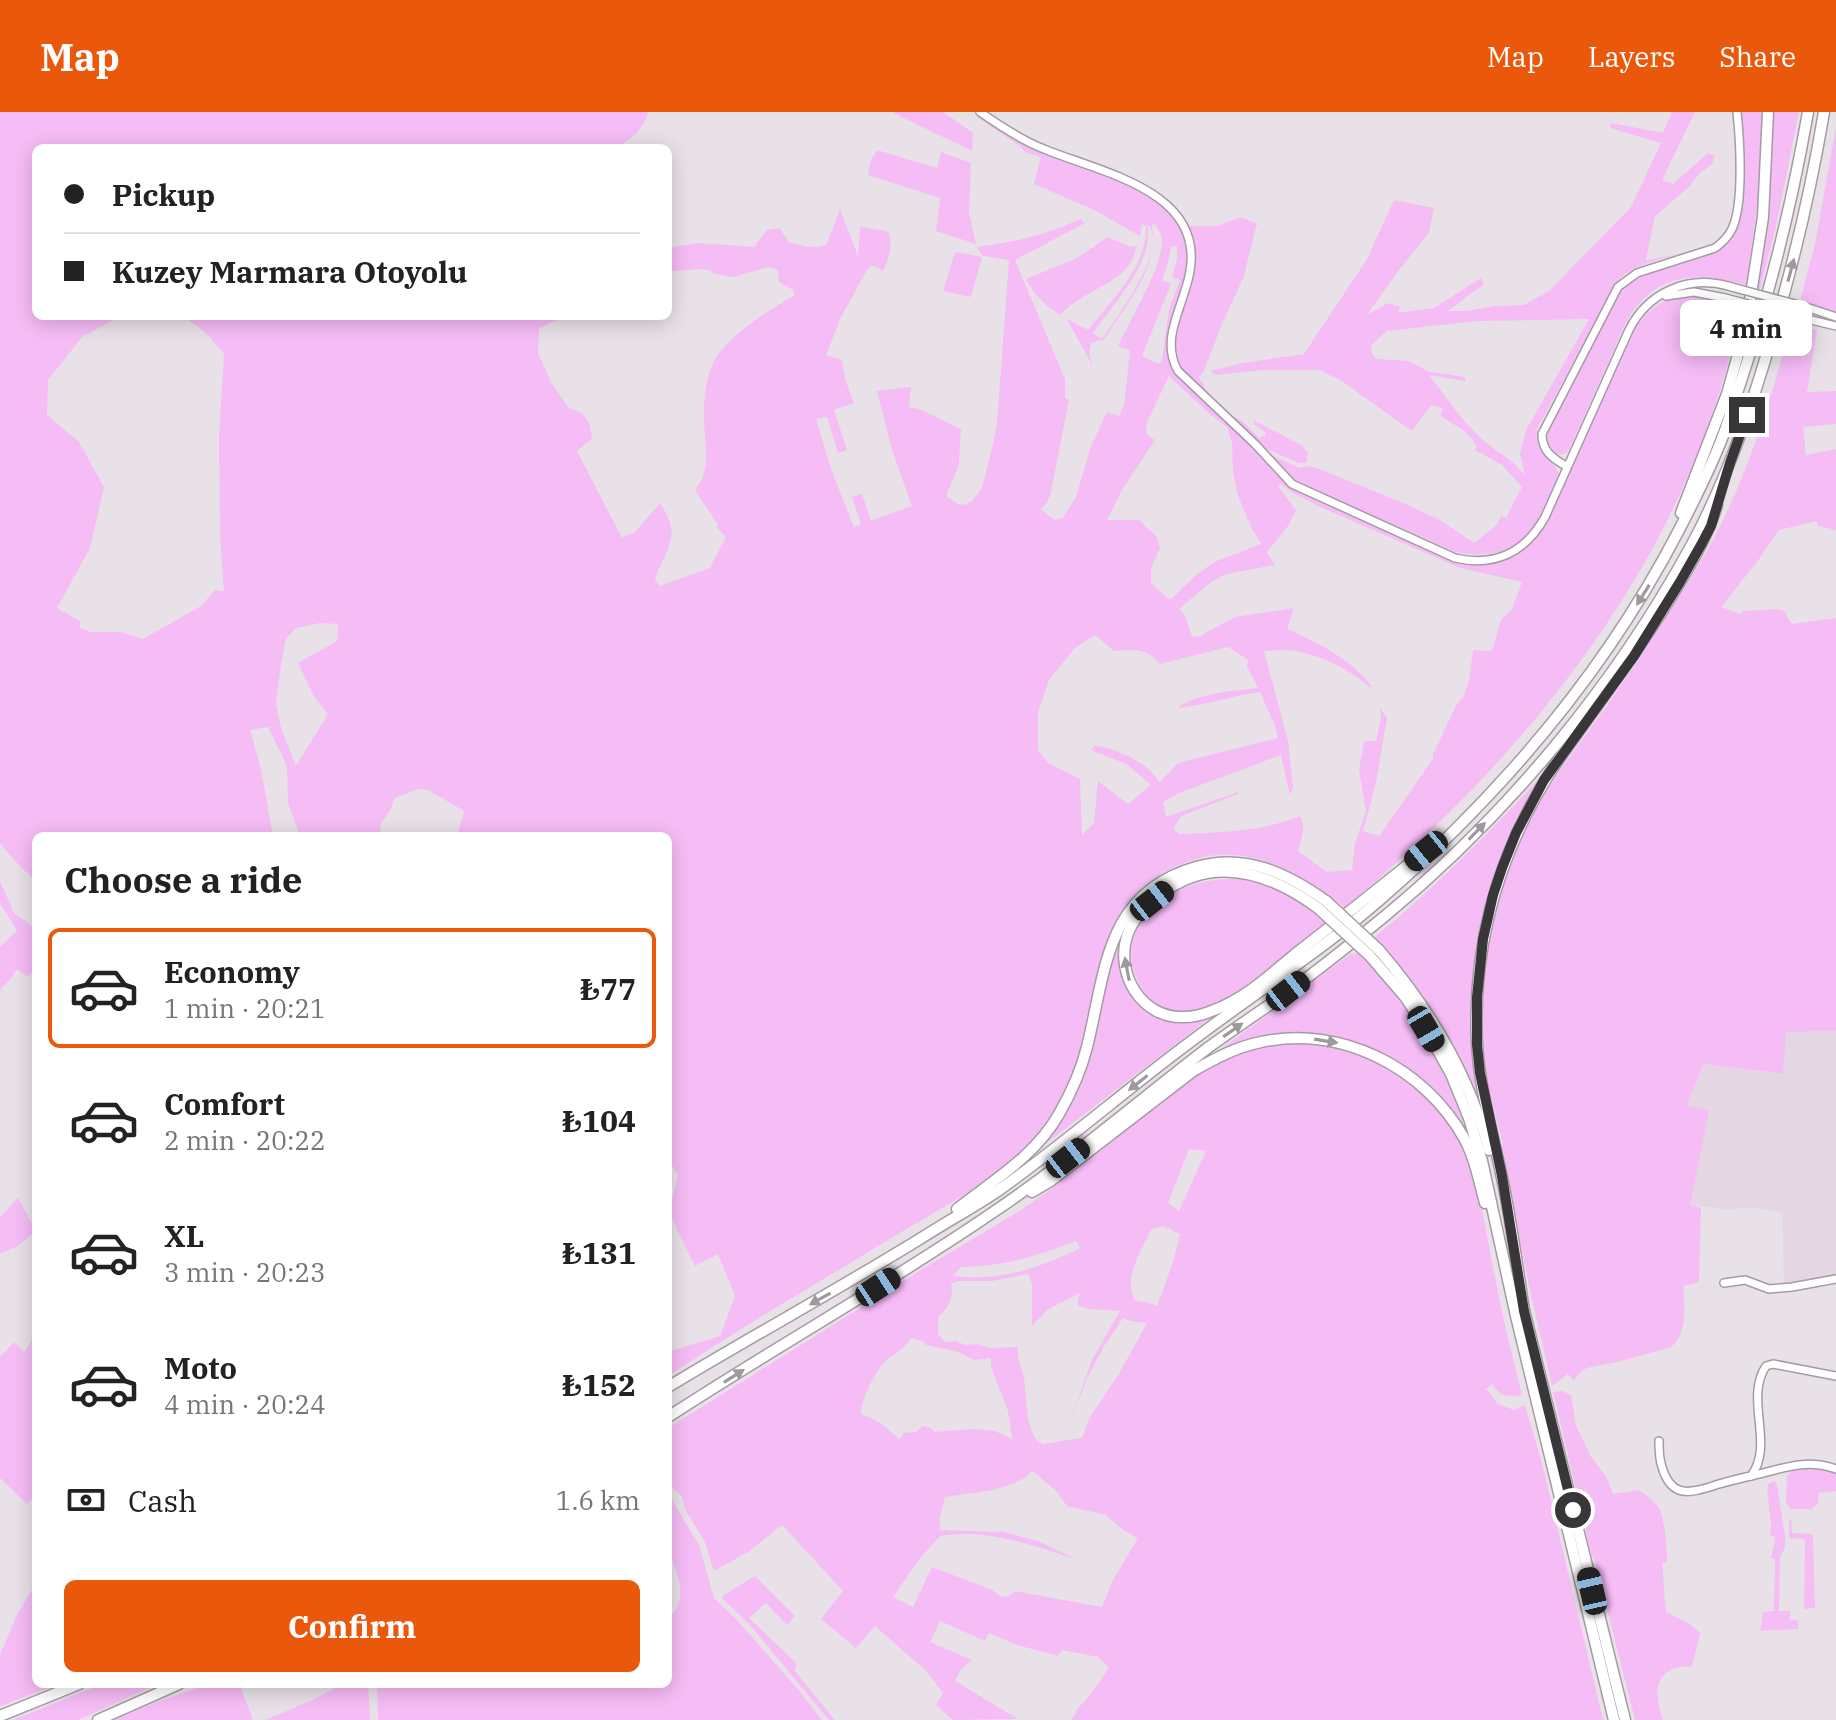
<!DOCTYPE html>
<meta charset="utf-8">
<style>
body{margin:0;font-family:"IBM Plex Serif",serif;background:#f2f2f2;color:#222;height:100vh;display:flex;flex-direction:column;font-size:30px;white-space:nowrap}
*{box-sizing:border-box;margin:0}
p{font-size:26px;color:#767676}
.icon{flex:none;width:44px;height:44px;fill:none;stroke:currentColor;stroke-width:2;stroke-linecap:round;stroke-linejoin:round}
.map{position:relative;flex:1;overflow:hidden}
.drawer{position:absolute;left:32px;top:720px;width:640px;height:856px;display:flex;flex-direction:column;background:#fff;border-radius:12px;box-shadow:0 4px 20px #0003}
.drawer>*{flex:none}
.hud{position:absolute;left:32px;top:32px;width:640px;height:176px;border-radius:12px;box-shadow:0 4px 20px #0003;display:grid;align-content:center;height:176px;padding:0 32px;background:#fff}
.end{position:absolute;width:36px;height:36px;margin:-18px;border:10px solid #393639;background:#fff;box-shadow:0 0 0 4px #fff}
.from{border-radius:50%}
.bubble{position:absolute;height:56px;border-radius:12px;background:#fff;box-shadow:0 4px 20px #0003;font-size:26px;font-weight:700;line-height:56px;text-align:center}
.car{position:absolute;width:24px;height:48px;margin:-24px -12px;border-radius:10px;box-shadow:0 0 6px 2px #0007;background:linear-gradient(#222 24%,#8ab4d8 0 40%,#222 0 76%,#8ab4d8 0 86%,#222 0)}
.hud b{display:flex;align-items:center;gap:28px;height:76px;font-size:30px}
.hud b+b{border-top:2px solid #e0e0e0}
.hud i{width:20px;height:20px;background:#222}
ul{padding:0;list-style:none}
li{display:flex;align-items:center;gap:24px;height:120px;margin:0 16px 12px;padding:0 16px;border:4px solid transparent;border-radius:12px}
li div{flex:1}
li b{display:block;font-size:30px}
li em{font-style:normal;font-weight:700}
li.active{border-color:#ea580c}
li>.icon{width:72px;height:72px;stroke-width:1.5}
h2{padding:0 32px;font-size:36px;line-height:96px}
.pay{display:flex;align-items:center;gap:20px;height:88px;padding:0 32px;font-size:30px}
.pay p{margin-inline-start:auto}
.button{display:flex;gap:16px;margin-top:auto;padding:16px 32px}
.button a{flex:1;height:92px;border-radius:12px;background:#ea580c;color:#fff;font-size:32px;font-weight:700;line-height:92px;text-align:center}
header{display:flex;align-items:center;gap:48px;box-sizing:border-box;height:112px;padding:0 40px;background:#ea580c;color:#fff}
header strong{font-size:38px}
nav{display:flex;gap:44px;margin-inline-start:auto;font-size:28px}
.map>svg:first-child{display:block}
</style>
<header>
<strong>Map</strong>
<nav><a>Map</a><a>Layers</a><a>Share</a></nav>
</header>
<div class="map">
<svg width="1836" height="1608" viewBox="0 0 1836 1608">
<rect width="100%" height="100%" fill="#e9e1e8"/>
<polygon fill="#e4d6e3" points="1836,919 1836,1163 1784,1173 1782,1101 1757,1096 1723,1097 1689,1093 1708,999 1685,993 1704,952 1782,962 1786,920"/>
<g fill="#f6bcf6" fill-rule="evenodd">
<path d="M0 0H649C641 20 633 27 614 36H36V204H121L82 225 48 268 47 303 79 330 104 375 90 436 57 496 80 509V516L91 520H121L143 527 201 494 215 478 224 479 220 424 219 322 224 242 205 220 183 204H576L551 210 539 217 538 241 552 272 568 295 582 301 590 313 592 327 577 339 622 426 635 420 660 391C682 424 668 434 655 466L660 474 710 456 726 425 717 416 718 413 695 378C709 361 706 346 705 325 703 303 703 277 711 256 723 225 767 200 795 183L793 178 779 170 778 158 770 155 732 165 716 162 705 157 668 159V136L698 131 754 135 767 118 779 116 789 130C801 133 815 139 827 132L840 97 858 144 860 115 886 119 889 121C893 134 889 146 883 159L877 155 871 154 867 158 841 205 826 243 842 248 845 267 854 291 834 298 847 338 838 341 827 305 816 307 831 357 854 415 861 412 852 385 862 382 871 409 912 394 892 338 877 279 911 275 909 295 919 297 961 317 959 353 946 384 958 392 964 393 972 389 982 376 993 332 997 311 1009 148 983 144 977 135C1013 130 1047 123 1080 107L1085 111 1015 148 1065 267V286L1069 288 1050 385 1045 393 1040 397 1055 408 1063 406 1076 385 1090 337 1107 300 1119 304 1124 293 1130 239 1118 234C1130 208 1162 156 1162 129 1162 122 1159 118 1154 112L1152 113C1160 156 1125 193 1104 228H1098L1091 232 1089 240 1092 253 1067 207 1088 218C1112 187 1147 156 1146 114L1142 112 1140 124 1094 98 1034 72 1041 45 1025 40 1020 34 977 5V3C996 17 1018 31 1040 40 1080 57 1177 78 1187 127 1197 172 1149 224 1176 263L1260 341 1288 373 1317 389 1455 450C1492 456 1525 445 1545 414L1627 230C1642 202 1664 179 1699 184 1714 186 1728 192 1742 197 1731 242 1719 286 1702 330 1630 517 1495 669 1345 796 1304 763 1251 731 1196 747 1098 777 1103 854 1081 936 1071 974 1051 1013 1022 1040 980 1078 927 1104 880 1133 826 1166 772 1197 719 1231 702 1242 686 1253 668 1264V1240L720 1224 735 1184 718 1142 695 1154 669 1101 678 1063 668 1047V724H457L464 699 428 678 418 677 395 686 390 698 380 713 381 724H300L288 691 287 654 268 615 250 618 261 657 273 724H36V770L15 749 0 731ZM1148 114H1150C1152 120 1154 126 1153 133 1150 159 1118 205 1102 227L1093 221C1114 191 1152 153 1148 114ZM1177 134V148L1172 165 1180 168 1169 197 1162 248 1159 252 1142 244 1171 172 1162 168 1168 151 1171 135ZM1169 264 1212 304 1227 315 1232 330 1233 361 1238 384 1251 415 1261 432 1214 450 1195 464 1170 488 1151 471V456L1160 436 1157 425 1139 408H1107L1122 378 1155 328 1147 323 1146 312ZM1280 372 1295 382 1318 394 1444 449 1460 456 1522 470 1511 499C1494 508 1500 525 1491 539L1473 538 1469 568 1464 584 1457 592 1433 642V647L1379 724 1363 719 1376 671 1387 606 1380 596 1381 606 1376 629H1364L1359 658 1366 700 1355 731 1352 758 1327 760 1298 739C1301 726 1307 716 1300 704 1261 720 1221 720 1180 722L1175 719 1174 715 1181 704 1238 682V680L1166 705 1163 690 1179 681 1281 643 1290 683 1293 675 1288 629 1264 539C1272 539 1281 537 1289 538 1319 542 1349 556 1370 576L1371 574C1354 549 1315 529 1287 517L1294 496 1235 505 1198 525 1192 524 1184 502 1179 497 1211 470 1227 462 1275 453 1267 440 1288 414 1296 398 1278 374ZM320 511 338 512 337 529 298 551 313 583 328 602 296 654 281 616 276 591 281 552 286 526 296 516ZM1095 523 1114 539C1132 537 1149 536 1160 552L1228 535 1248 548 1247 555 1258 576C1237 578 1193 582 1178 596 1206 593 1232 584 1260 580L1275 614 1278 626 1178 651 1159 671C1153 653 1112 634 1094 634L1091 638 1126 652 1151 673 1128 692 1098 669 1094 711 1082 723 1080 667 1048 651 1038 638V600L1049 568 1075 536Z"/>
<polygon points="894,0 943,0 973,21 972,39 893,1"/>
<path d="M1672 0H1695L1662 68 1673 72 1708 41 1715 44 1712 52 1698 63 1689 75 1655 104 1646 148 1680 142C1657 148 1635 152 1618 168L1537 317C1537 348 1549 340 1559 362 1551 379 1544 398 1535 414 1518 442 1483 446 1455 440L1292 368 1271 343 1300 356 1307 354 1314 355 1401 390 1440 408 1474 431 1497 413 1501 404 1506 406 1522 375 1502 353 1475 338 1477 334C1465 315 1456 316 1440 303L1443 297 1436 294H1430L1412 319 1343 270 1320 258H1263L1216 263 1210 259 1243 251 1304 242 1366 149 1394 88 1434 96 1429 121 1398 159 1367 203 1388 191 1400 195 1398 201 1434 196 1481 166 1484 172 1448 199H1467L1494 194 1524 193 1549 179 1631 95 1661 31 1610 16 1611 11 1663 21ZM1589 207 1526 318 1520 342 1525 364C1512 345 1498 342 1482 327 1462 309 1446 285 1429 263L1466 269 1465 265 1430 260 1408 249 1377 247 1372 242 1371 233 1387 219 1478 209Z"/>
<path d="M1741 0H1762L1759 89H1758L1746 173C1705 163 1668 157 1637 194 1624 209 1617 231 1609 249 1595 279 1582 310 1568 340 1549 350 1544 329 1549 315L1616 185C1632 166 1651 160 1674 153 1690 149 1707 146 1720 136 1749 115 1744 33 1741 0Z"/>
<polygon points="1772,0 1799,0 1777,110 1760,177 1757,176 1768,92"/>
<polygon points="1836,15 1836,200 1800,189 1815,132"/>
<polygon points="877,38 937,56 941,40 971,51 969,100 976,132 936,119 940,86 868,63 871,48"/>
<path d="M1241 105 1257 112 1255 119 1244 164 1222 212 1203 261 1198 265 1204 273 1206 281C1193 272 1177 259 1175 243 1168 198 1208 161 1189 114H1217Z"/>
<path d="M1108 125 1128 134 1137 135C1134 143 1131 152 1125 158 1106 176 1080 182 1060 203 1045 193 1034 183 1026 167L1077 146Z"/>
<polygon points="955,140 982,145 971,185 943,179"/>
<path d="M1792 210 1806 216 1817 217 1807 280 1836 279V312L1803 315 1806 343 1836 337V418L1818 414 1817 409 1779 418 1757 450 1721 495 1740 502 1744 499 1776 497 1784 499 1792 512 1836 506V919L1786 920 1783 962 1704 952 1686 993 1709 999 1690 1093 1701 1096 1699 1170 1683 1174C1685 1192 1688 1225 1669 1236L1617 1250 1587 1256 1579 1261 1574 1269 1568 1262 1552 1274 1529 1174 1501 1035 1503 1033C1496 1004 1486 974 1484 945 1480 875 1490 789 1521 726 1544 676 1578 634 1610 589 1644 540 1678 489 1708 437 1747 367 1771 287 1792 210Z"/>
<path d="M1231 304C1242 306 1251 318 1259 326L1266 323 1265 320 1255 313 1253 308 1301 333 1308 341 1307 349 1305 351H1299L1264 336Z"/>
<path d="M1539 667C1498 738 1472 811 1471 894 1471 929 1477 964 1483 998 1457 935 1422 873 1375 825 1434 776 1487 723 1539 667Z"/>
<path d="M1236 765C1277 771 1296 787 1326 811 1307 826 1287 841 1267 857 1230 885 1192 920 1146 886L1147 884C1113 839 1138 796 1186 775 1202 769 1218 767 1235 767Z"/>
<polygon points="0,769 14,801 36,817 36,853 28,865 17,857 10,868 1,876 0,882 0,835 17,819 0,791"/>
<path d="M1123 818C1107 878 1149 925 1211 905L1044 1033C1064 1006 1081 977 1090 945 1102 901 1105 860 1123 818Z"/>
<path d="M1357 840C1375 858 1394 878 1410 900 1437 939 1454 984 1470 1028L1429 975 1418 965 1406 956 1361 933 1252 928 1218 939 1352 841 1354 842Z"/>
<path d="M1292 931C1366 933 1438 973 1467 1044 1482 1084 1487 1128 1496 1170 1503 1208 1513 1246 1522 1283 1506 1285 1502 1285 1492 1272L1486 1277 1498 1292 1514 1298 1525 1293 1543 1355 1603 1608H1071L1079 1595 1087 1587 1109 1556 1098 1545 1062 1538 1058 1544 1017 1533 989 1521 985 1529 940 1509 930 1530 972 1548 960 1559 955 1569 1018 1607 953 1608 936 1593 943 1581 926 1559 875 1514 856 1536 821 1507 843 1479 782 1413 748 1440 714 1459 705 1430 685 1397 682 1384 674 1378 668 1364V1316L924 1156 1018 1100 1054 1075 1089 1045 1205 956 1239 941 1256 936ZM1189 1037 1206 1039 1179 1099 1168 1091ZM1163 1114 1180 1122 1174 1147 1157 1194 1148 1191 1136 1189C1121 1169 1142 1138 1151 1118ZM1076 1129 1080 1136C1041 1156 996 1170 953 1164L961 1155C1007 1153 1032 1146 1076 1129ZM1028 1162 1032 1172V1214L1047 1198 1080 1181 1077 1193 1088 1197 1120 1199 1092 1248 1067 1318 1087 1266 1106 1231 1123 1206 1131 1209 1147 1211 1120 1260 1089 1307 1082 1326 1043 1332C1037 1329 1037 1330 1034 1324 1025 1307 1027 1285 1024 1266 1022 1255 1016 1246 1018 1235L990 1236 977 1232 965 1233 956 1229 945 1230 938 1222V1205C949 1195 954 1187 951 1172L957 1169H992ZM911 1226 923 1229 926 1233 959 1240 974 1248 991 1246V1255L1008 1299 1012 1327 995 1319 973 1317 935 1320 931 1316 923 1314 916 1320 904 1321 899 1328C888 1315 876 1307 861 1302 861 1288 874 1263 882 1253 891 1242 903 1240 911 1226ZM1033 1359 1057 1380 1067 1394 1106 1403 1123 1418 1138 1426 1113 1468 1102 1495 1015 1479 1009 1484 1002 1485 992 1478 932 1455 913 1495 893 1485 921 1445 940 1424C987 1416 1031 1433 1076 1447L1038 1429 1004 1420 940 1418V1406L945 1385C971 1381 1014 1379 1033 1359Z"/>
<polygon points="18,1086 36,1119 18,1134 0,1142 0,1105"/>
<polygon points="33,1227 36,1229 36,1383 27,1392 0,1366 0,1245 14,1230 24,1240"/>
<path d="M1562 1279 1571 1283 1576 1314 1591 1345 1606 1364 1613 1382 1639 1378C1646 1383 1654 1389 1659 1396 1665 1407 1667 1438 1667 1450L1662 1451 1666 1500 1690 1512 1700 1521 1692 1555C1669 1552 1654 1566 1658 1589 1659 1595 1661 1602 1663 1608H1635L1594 1445H1592L1553 1280Z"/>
<polygon points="1811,1355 1836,1361 1836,1379 1819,1381 1818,1391 1812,1397 1791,1397 1786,1390 1787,1364 1793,1358"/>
<polygon points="1774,1369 1777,1372 1785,1424 1785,1435 1780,1446 1779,1499 1790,1499 1790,1508 1798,1508 1798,1517 1760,1519 1763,1500 1774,1499 1775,1447 1771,1446 1775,1428 1775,1425 1770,1423 1771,1411 1767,1377 1768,1372"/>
<path d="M668 1381 699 1433 714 1486 736 1507 796 1575 822 1608H378L377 1572H668V1507C693 1482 674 1461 668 1434 665 1418 668 1398 668 1381Z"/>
<polygon points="1789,1407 1791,1407 1792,1421 1813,1422 1815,1495 1804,1498 1805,1427 1789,1426"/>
<polygon points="755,1464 795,1504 787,1513 766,1491 749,1506 795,1550 797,1554 794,1558 835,1608 829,1608 749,1512 721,1485"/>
<polygon points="36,1471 36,1572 59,1572 0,1594 0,1543 17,1503"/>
<polygon points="102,1572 159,1572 78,1608 13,1608"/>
<polygon points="210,1572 243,1572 240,1574 253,1608 115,1608 156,1590"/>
<polygon points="342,1572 368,1572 370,1608 265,1608 313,1588"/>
</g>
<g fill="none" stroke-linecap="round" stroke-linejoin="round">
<g stroke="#a39ca3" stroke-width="10">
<g id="minor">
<path d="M980 0C1000 14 1021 28 1044 37 1099 60 1204 78 1190 159 1185 192 1159 226 1178 259L1255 332 1292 372 1455 446C1494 455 1525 441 1545 405L1629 218C1648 180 1688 163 1728 174"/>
<polyline points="1666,184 1694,180 1725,186"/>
<polyline points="1806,195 1836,205"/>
<polyline points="1803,206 1836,214"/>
<path d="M1566 354C1552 346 1542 339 1542 322L1618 175 1637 161 1715 136C1722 131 1728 125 1732 117 1744 92 1740 28 1737 0"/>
<polyline points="1724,1171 1745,1168 1769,1177 1792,1175 1836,1167"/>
<path d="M1659 1329C1659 1337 1659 1347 1662 1355 1672 1389 1693 1380 1719 1372 1730 1369 1740 1366 1751 1364 1775 1333 1744 1287 1766 1254L1773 1252 1836 1264"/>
<path d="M1751 1364C1782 1357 1804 1346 1836 1357"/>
</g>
</g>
<g stroke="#a39ca3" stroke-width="13">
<g id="highway">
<polyline points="1681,401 1727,282 1746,214 1763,105 1768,0"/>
<path d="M1318 796C1270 761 1213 742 1161 782 1146 793 1133 806 1127 824 1115 862 1142 907 1184 905 1194 905 1205 902 1214 898 1244 887 1270 863 1294 843 1334 812 1374 780 1414 748"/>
<path d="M1379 838C1429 896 1469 962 1489 1038"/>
<polyline points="1370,844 1406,886 1426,917 1451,962 1469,1006 1482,1049 1516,1204 1614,1608"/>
<path d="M1032 1080 1049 1070 1193 959C1214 947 1236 935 1261 930 1341 913 1424 955 1464 1026 1475 1046 1479 1069 1485 1091"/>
<path d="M957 1097C994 1068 1035 1044 1059 1002 1071 981 1081 959 1087 935 1106 859 1105 781 1196 755 1245 741 1287 761 1326 789"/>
<polyline points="1523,1194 1625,1608"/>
<path d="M1524 1199C1517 1153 1511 1106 1501 1061 1492 1018 1479 974 1477 930 1472 821 1505 722 1568 634 1602 586 1637 540 1668 490 1687 459 1707 427 1717 393"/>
<path d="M668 1275C752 1224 839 1177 923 1125 948 1109 974 1095 999 1078 1067 1030 1130 974 1197 925 1259 878 1325 836 1383 785 1503 680 1606 559 1679 418 1694 389 1709 359 1721 329 1729 309 1734 289 1741 269 1770 181 1792 91 1808 0"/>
<path d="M668 1305C775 1235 887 1173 992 1101 1068 1050 1137 990 1209 935 1234 917 1259 900 1284 883 1318 858 1352 831 1385 804 1508 702 1614 575 1691 434 1726 370 1750 300 1770 231 1793 154 1811 78 1824 0"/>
<polyline points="0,1604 79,1572"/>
<polyline points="98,1608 179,1572"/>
</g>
</g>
<use href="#minor" stroke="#fff" stroke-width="7"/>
<use href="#highway" stroke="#fff" stroke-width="10"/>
<g stroke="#a39ca3" stroke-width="10" stroke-linecap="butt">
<g id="minor-bridge">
<polyline points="1728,174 1806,195"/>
<polyline points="1725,186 1803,206"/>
</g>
</g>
<g stroke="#a39ca3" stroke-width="13" stroke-linecap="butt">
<g id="highway-bridge">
<polyline points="1326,789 1379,838"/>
<polyline points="1318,796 1370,844"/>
</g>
</g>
<use href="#minor-bridge" stroke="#fff" stroke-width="7"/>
<use href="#highway-bridge" stroke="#fff" stroke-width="10"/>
</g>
<defs><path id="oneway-solid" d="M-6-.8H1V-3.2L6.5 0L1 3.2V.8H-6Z" transform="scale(2)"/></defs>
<g fill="#9c9a9c">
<use href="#oneway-solid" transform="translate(1791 158) rotate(-75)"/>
<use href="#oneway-solid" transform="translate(1643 483) rotate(122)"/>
<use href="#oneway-solid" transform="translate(1477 719) rotate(-46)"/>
<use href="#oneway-solid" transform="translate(1127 857) rotate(-101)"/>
<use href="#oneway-solid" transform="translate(1233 918) rotate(-35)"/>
<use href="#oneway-solid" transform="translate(1326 929) rotate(9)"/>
<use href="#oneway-solid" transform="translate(1138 971) rotate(142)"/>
<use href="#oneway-solid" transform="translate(820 1187) rotate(151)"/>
<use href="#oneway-solid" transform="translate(734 1264) rotate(-32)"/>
</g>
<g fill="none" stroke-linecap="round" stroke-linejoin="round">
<polyline stroke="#393639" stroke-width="10" points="1573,1398 1524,1199 1502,1064 1480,961 1477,933 1477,885 1483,827 1493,783 1502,756 1516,721 1544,668 1634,544 1680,470 1701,433 1711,414 1730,351 1747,303"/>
</g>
</svg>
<i class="end from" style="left:1573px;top:1398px"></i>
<i class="end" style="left:1747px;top:303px"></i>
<div class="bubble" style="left:1680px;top:188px;width:132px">4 min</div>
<i class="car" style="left:1426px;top:739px;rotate:231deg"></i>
<i class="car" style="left:1152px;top:789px;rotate:52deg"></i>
<i class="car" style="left:1288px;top:879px;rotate:52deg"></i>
<i class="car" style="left:1426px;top:917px;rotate:150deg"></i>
<i class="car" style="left:1068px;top:1046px;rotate:52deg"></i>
<i class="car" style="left:878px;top:1175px;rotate:57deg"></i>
<i class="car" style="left:1592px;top:1479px;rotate:347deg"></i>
<div class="hud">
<b><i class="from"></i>Pickup</b>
<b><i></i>Kuzey Marmara Otoyolu</b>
</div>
<section class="drawer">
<h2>Choose a ride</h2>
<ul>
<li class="active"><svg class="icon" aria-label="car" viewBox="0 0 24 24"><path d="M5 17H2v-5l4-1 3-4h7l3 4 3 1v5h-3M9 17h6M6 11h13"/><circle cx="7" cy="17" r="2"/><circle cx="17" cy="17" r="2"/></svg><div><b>Economy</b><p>1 min · 20:21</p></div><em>₺77</em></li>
<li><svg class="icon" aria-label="car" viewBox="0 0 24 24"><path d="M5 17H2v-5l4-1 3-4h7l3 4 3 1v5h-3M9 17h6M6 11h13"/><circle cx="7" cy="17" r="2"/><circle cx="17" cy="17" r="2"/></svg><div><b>Comfort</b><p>2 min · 20:22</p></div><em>₺104</em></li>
<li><svg class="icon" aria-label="car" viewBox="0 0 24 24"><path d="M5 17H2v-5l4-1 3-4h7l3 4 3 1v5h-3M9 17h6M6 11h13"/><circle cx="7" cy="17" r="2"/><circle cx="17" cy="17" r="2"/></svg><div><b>XL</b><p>3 min · 20:23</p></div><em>₺131</em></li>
<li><svg class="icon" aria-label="car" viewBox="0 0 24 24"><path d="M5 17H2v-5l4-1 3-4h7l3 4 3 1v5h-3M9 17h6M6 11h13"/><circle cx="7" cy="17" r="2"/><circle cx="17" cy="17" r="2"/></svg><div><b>Moto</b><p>4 min · 20:24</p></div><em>₺152</em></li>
</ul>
<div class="pay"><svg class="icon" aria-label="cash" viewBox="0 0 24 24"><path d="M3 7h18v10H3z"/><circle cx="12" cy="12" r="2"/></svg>Cash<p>1.6 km</p></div>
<div class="button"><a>Confirm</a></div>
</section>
</div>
